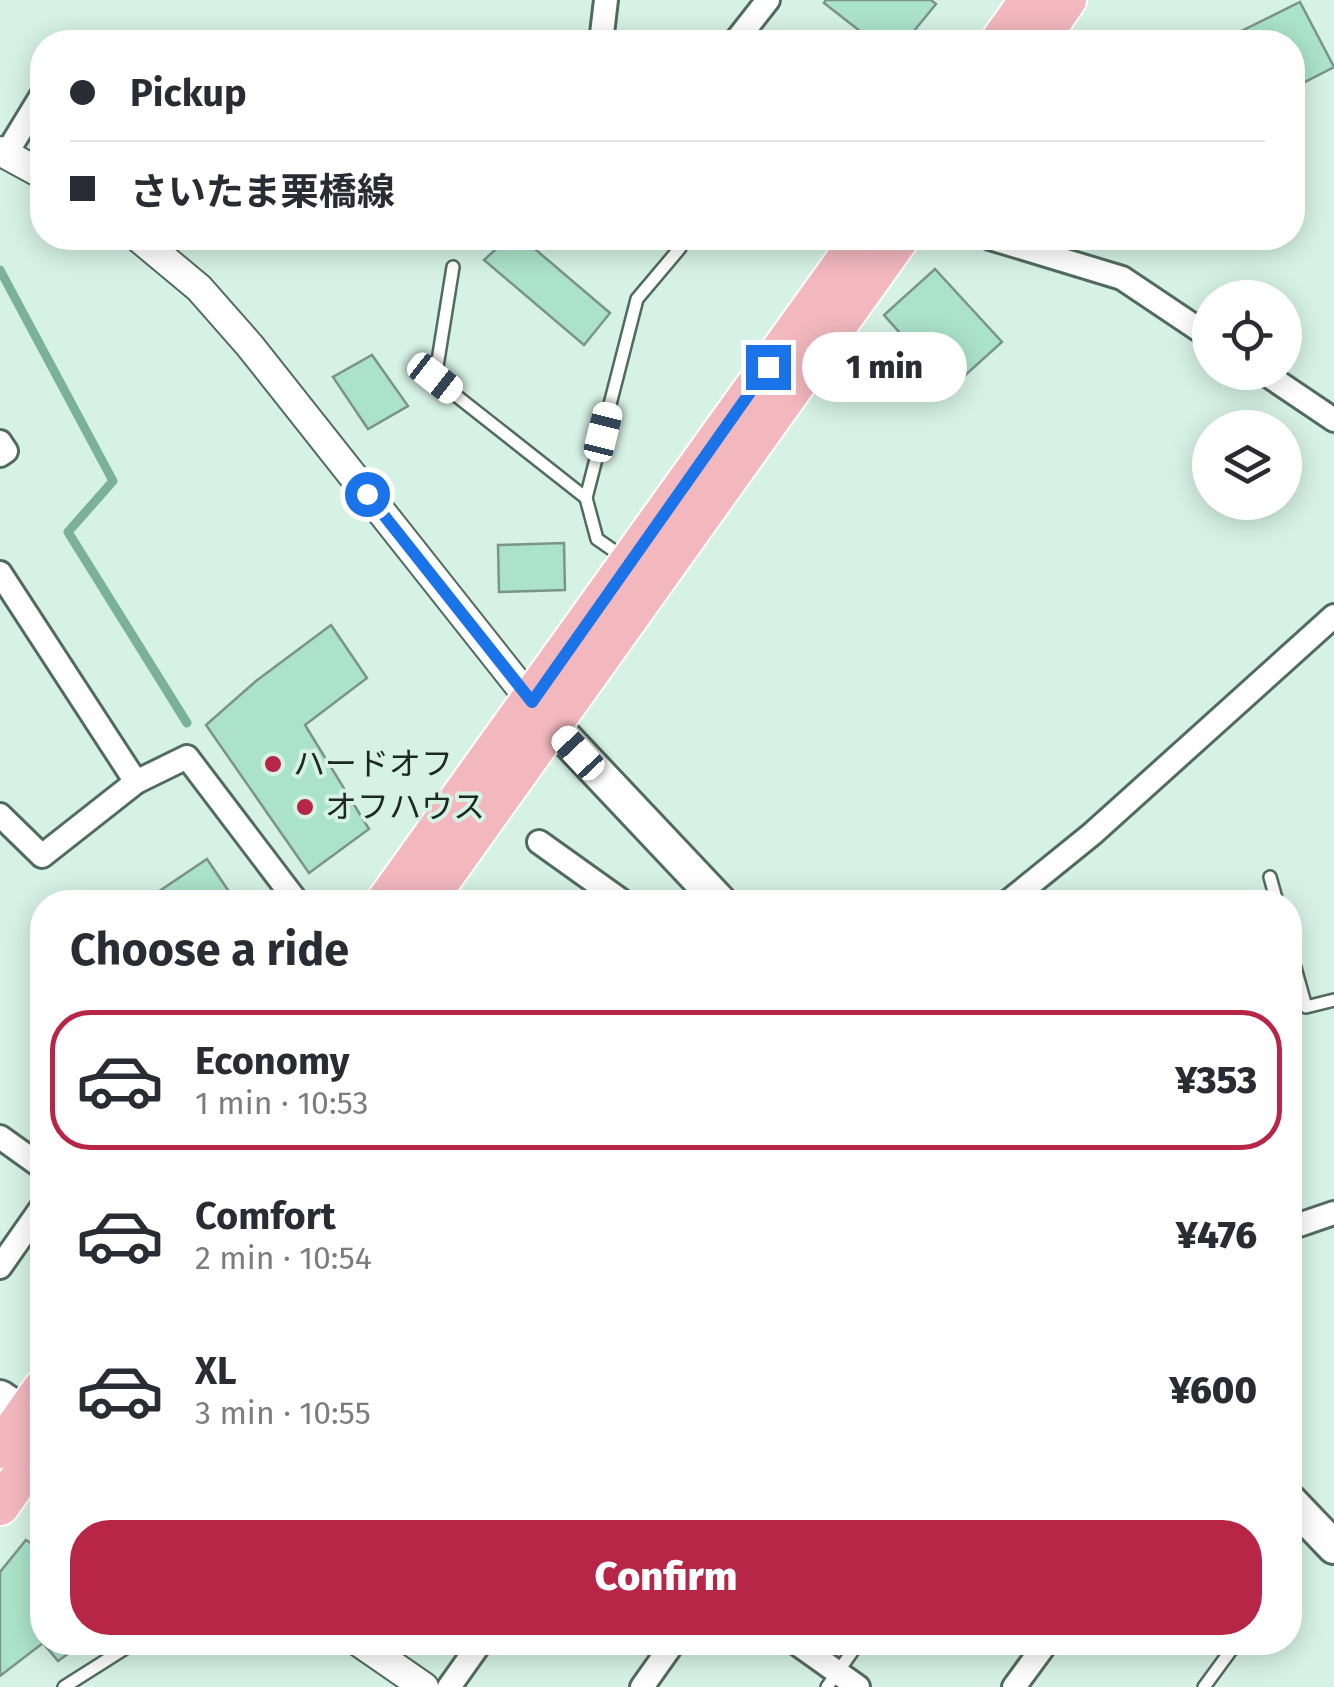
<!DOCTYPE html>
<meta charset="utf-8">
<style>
body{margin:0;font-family:"Fira Sans","Noto Sans JP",sans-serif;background:#f2f2f3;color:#2b2b33;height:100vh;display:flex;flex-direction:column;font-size:38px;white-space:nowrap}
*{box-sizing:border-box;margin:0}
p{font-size:32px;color:#7c7c81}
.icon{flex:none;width:55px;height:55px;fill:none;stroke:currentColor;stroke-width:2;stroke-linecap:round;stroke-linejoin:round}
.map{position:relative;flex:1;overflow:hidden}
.panel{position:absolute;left:30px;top:890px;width:1272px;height:765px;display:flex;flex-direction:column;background:#fff;border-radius:40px;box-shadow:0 5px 25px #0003}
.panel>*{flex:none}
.banner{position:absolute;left:30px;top:30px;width:1275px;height:220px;border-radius:40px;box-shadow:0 5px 25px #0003;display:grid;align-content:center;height:220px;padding:0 40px;background:#fff}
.fabs{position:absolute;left:1192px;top:280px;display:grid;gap:20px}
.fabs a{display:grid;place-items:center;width:110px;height:110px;border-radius:50%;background:#fff;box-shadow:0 5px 25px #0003;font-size:50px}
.end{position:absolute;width:45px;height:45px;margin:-22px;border:12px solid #1a73e8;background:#fff;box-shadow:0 0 0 5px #fff}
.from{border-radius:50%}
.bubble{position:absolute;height:70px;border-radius:35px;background:#fff;box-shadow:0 5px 25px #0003;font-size:32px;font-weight:800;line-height:70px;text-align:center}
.car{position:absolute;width:30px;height:60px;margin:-30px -15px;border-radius:12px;box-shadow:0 0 8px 2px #0007;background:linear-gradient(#fff 24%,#345 0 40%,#fff 0 76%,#345 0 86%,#fff 0)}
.banner b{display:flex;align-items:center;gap:35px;height:95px;font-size:38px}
.banner b+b{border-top:2px solid #e1e1e2}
.banner i{width:25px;height:25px;background:#2b2b33}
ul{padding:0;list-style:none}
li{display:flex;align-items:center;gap:30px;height:140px;margin:0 20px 15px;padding:0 20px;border:5px solid transparent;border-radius:40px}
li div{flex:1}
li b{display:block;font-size:38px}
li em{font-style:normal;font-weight:800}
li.current{border-color:#b72647}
li>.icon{width:90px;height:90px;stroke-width:1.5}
h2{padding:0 40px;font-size:45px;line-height:120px}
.primary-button{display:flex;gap:20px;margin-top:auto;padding:20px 40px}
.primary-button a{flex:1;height:115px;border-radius:40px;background:#b72647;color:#fff;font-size:40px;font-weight:800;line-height:115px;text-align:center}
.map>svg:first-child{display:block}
</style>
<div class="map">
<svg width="1334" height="1687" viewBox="0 0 1334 1687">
<rect width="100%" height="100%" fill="#d6f2e5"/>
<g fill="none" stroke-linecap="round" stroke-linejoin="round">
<polyline stroke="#7bb099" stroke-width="9" points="0,270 113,481 68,532 187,723"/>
</g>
<g fill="#abe3ca" stroke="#7b9489" stroke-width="2.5">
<polygon points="826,0 931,0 936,4 905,42 874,42 824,3"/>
<polygon points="1300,2 1334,67 1297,86 1292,88 1292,42 1219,42"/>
<polygon points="508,238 522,238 610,313 584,345 484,260"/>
<polygon points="935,269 1002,342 950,389 884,315"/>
<polygon points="372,355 408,406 368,429 333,377"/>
<polygon points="564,543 565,590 499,592 498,545"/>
<polygon points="331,625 367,678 305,725 369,829 309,873 206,725 256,681"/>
<polygon points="207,859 236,902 143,902"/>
<polygon points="26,1540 42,1550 42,1642 84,1642 58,1661 43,1643 0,1676 0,1572"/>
</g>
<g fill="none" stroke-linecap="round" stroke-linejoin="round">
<g stroke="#526b60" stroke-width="16">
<g id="service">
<polyline points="453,267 435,379 586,498"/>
<polyline points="623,557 597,539 586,498 637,299 680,248"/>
<polyline points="1270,877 1277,902"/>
<polyline points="1290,950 1306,1007 1334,1000"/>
<polyline points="64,1687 135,1642"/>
<polyline points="827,1687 859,1642"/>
<polyline points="1204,1687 1237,1642"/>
</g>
</g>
<g stroke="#526b60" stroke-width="28">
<g id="minor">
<polyline points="601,42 606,0"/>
<polyline points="735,42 768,0"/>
<polyline points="6,154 42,95"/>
<polyline points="990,238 1122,278 1210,337"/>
<polyline points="1263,372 1334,420"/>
<polyline points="0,442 6,451 0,455"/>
<polyline points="0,573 136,782 187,757 297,902"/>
<polyline points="0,815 42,856 136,782"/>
<polyline points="539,842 623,902"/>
<polyline points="1008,902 1092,834 1334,616"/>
<polyline points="0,1137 42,1167"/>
<polyline points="1290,1228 1334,1213"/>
<polyline points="0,1267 42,1207"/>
<polyline points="795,1642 858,1687"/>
<polyline points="449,1687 481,1642"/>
<polyline points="642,1687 674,1642"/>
<polyline points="1014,1687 1047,1642"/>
</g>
</g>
<g stroke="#526b60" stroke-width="32">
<g id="tertiary">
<polyline points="0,151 42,174"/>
<polyline points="139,238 199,288 250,346 532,702"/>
<polyline points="359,1642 424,1687"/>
</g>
</g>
<g stroke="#526b60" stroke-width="38">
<g id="secondary">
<polyline points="538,709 720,902"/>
<polyline points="0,1397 42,1426"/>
<polyline points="1290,1501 1334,1547"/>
</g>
</g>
<g stroke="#fff" stroke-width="42">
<g id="primary">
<polyline points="999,42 1029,0"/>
<polyline points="1038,42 1067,0"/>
<polyline points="385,902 861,238"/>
<polyline points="426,902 900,238"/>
<polyline points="0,1449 42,1389"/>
<polyline points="0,1506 42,1446"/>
</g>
</g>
<use href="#service" stroke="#fff" stroke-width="11"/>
<use href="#minor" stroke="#fff" stroke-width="22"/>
<use href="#tertiary" stroke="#fff" stroke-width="28"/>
<use href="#secondary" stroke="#fff" stroke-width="32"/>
<use href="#primary" stroke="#f2b8be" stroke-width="38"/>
</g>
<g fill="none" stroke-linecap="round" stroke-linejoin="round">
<polyline stroke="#1a73e8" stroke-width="12" points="367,494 532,702 768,367"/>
</g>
<g fill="#b72647" stroke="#d6f2e5" stroke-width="4">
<circle cx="273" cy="764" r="10"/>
<circle cx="305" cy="807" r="10"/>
</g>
<g text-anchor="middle" stroke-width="8" stroke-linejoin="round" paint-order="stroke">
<g font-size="32" fill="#1d2723" stroke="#d6f2e5" text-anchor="start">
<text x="293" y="775">ハードオフ</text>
<text x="325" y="818">オフハウス</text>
</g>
</g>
</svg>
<div class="fabs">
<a><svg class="icon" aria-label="locate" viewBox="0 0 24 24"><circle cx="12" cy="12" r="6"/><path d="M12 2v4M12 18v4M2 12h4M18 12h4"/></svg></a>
<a><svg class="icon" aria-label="layers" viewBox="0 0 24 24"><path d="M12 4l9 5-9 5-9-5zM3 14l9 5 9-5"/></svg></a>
</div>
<i class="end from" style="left:367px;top:494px"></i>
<i class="end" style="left:768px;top:367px"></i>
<div class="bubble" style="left:802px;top:332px;width:165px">1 min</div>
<i class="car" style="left:435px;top:378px;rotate:128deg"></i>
<i class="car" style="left:603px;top:432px;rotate:14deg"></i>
<i class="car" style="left:578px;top:753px;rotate:317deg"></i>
<div class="banner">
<b><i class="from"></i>Pickup</b>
<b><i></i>さいたま栗橋線</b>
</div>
<section class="panel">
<h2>Choose a ride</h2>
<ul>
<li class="current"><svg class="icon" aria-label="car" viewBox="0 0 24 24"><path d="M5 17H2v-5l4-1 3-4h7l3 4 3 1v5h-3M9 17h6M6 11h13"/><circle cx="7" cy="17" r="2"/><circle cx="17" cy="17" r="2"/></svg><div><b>Economy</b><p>1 min · 10:53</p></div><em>¥353</em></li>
<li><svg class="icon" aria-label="car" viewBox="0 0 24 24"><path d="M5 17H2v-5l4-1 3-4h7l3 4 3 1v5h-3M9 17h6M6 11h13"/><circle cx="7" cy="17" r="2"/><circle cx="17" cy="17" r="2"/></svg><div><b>Comfort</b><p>2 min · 10:54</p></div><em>¥476</em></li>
<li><svg class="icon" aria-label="car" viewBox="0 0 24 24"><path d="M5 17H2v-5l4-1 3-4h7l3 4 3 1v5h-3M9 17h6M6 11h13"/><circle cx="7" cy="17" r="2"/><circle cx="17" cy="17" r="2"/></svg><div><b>XL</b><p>3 min · 10:55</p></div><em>¥600</em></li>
</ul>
<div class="primary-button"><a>Confirm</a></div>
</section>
</div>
